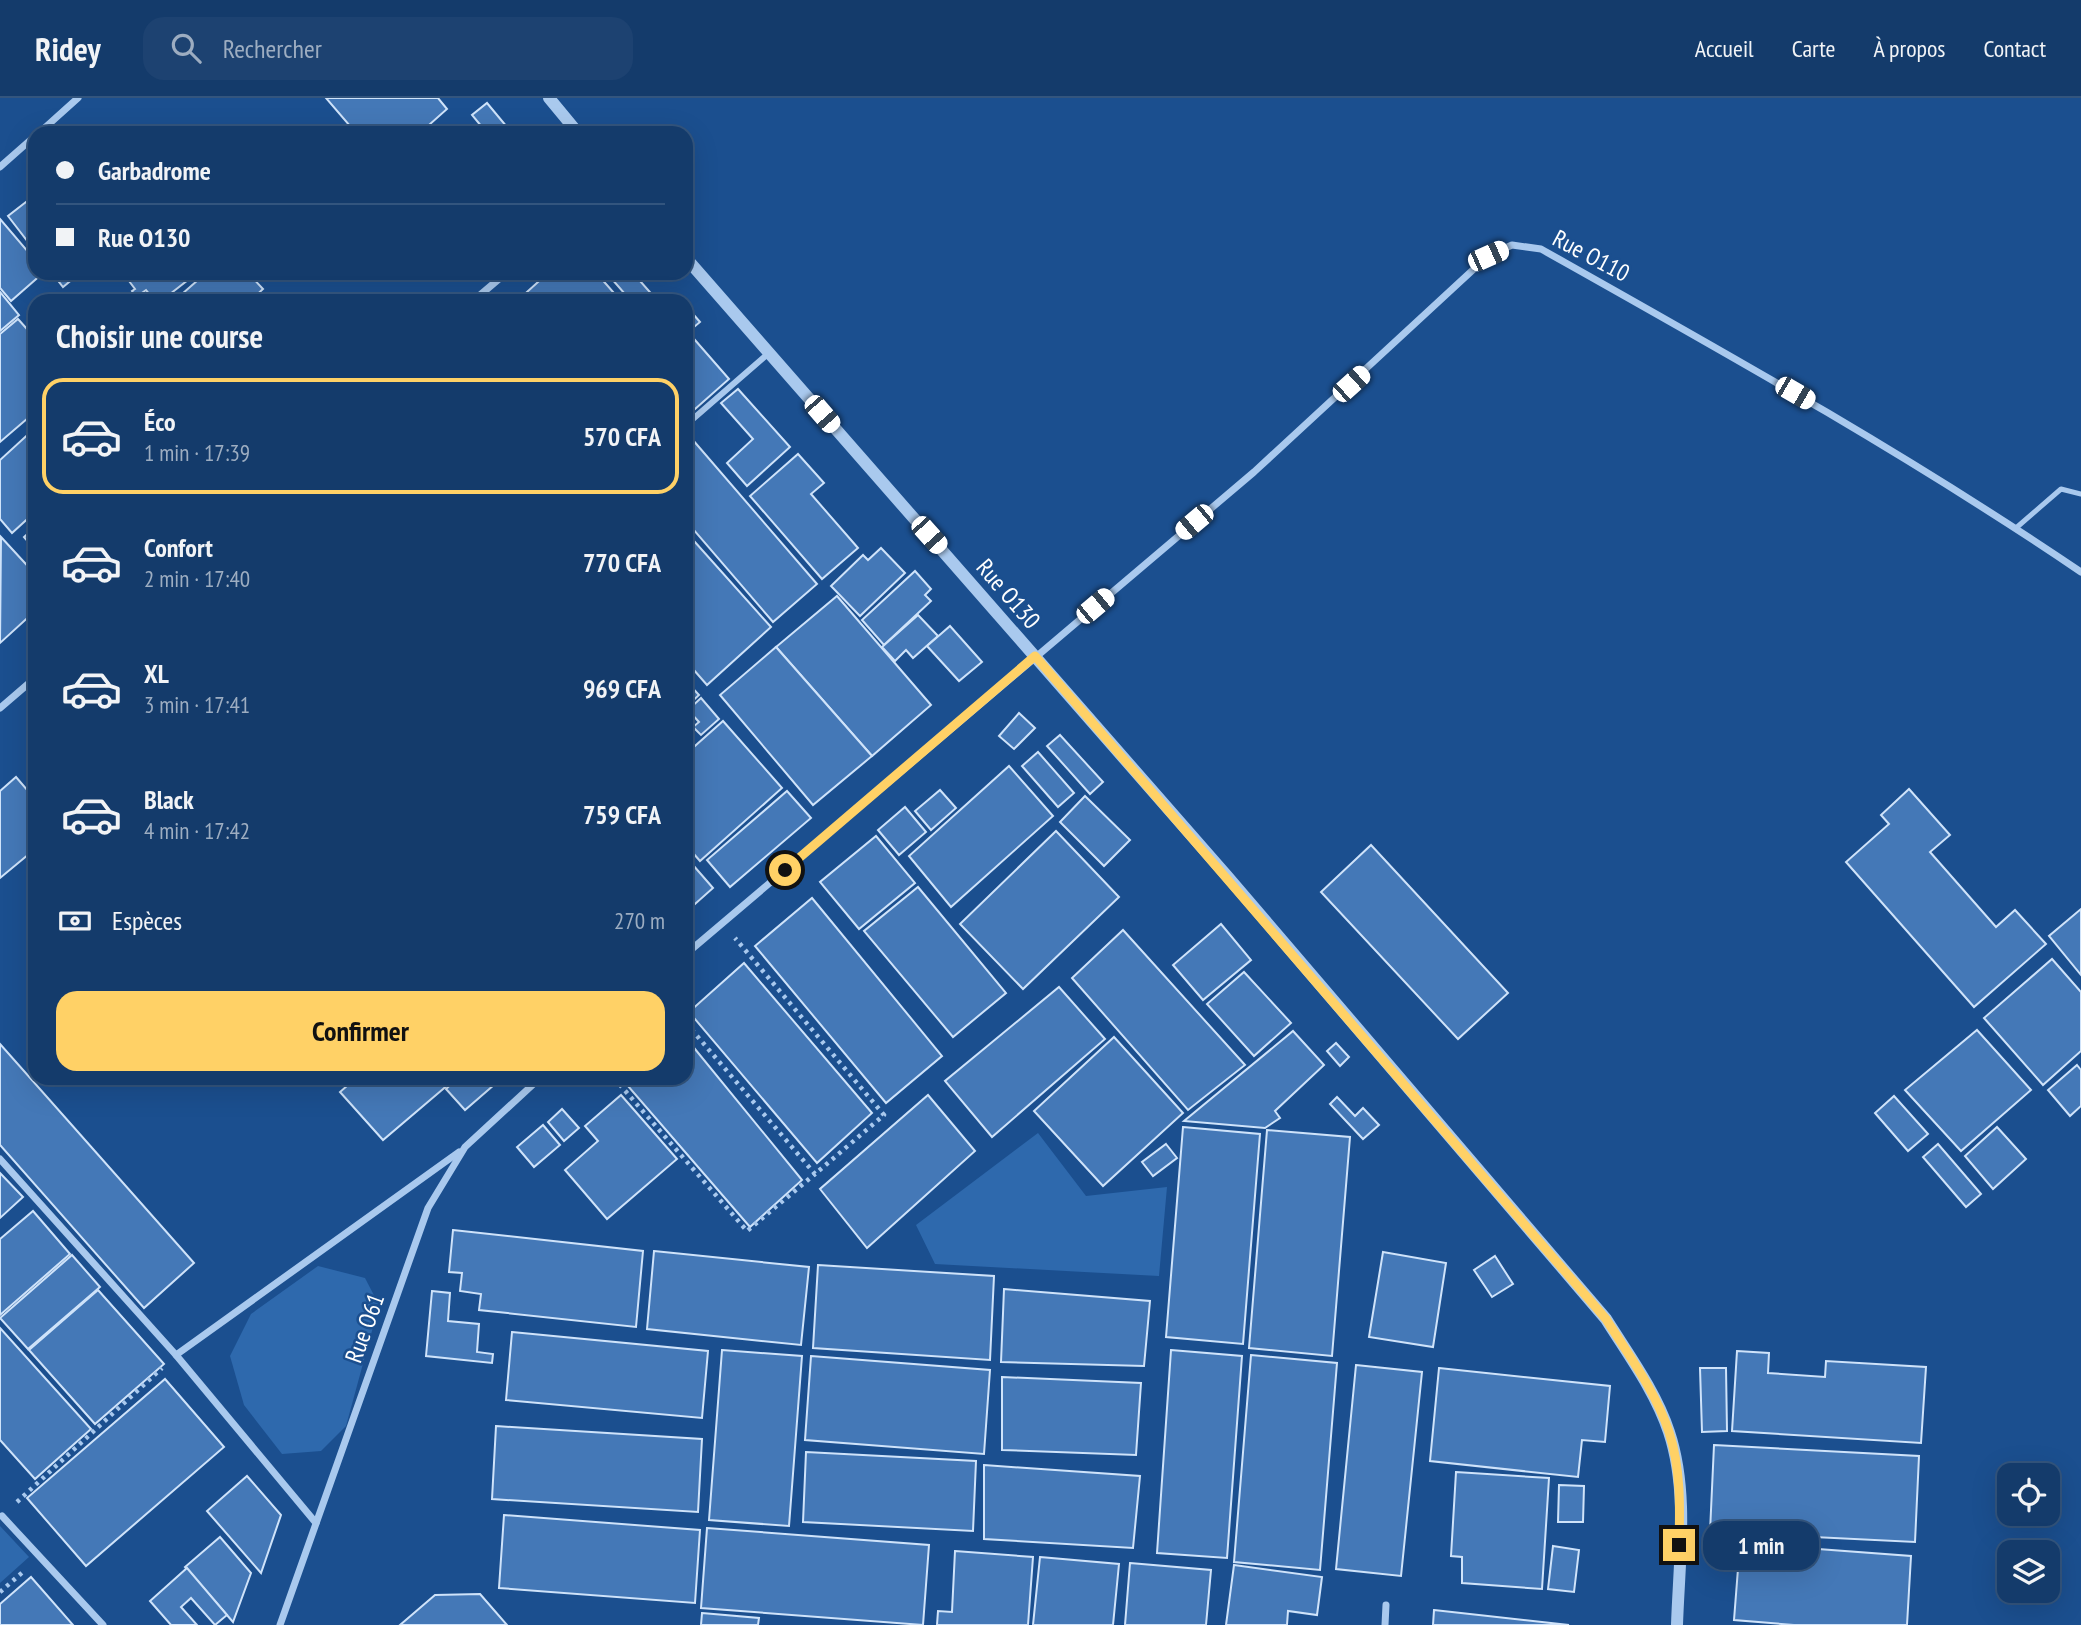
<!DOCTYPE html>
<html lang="fr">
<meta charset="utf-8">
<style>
body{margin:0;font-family:"PT Sans Narrow",sans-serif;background:#1d4271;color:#f1f3f6;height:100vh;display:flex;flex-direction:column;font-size:26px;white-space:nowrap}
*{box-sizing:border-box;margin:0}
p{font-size:23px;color:#9dadc1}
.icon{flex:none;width:38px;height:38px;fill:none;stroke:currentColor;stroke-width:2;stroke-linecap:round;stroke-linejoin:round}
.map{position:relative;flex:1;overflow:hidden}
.drawer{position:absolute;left:28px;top:196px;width:665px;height:791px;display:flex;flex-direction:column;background:#143b6b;border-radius:21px;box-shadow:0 7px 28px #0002,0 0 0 2px #33557e}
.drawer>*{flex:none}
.guide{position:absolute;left:28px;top:28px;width:665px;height:154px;border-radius:21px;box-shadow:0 7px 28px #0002,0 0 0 2px #33557e;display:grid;align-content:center;height:154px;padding:0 28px;background:#143b6b}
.controls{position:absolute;left:1997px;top:1365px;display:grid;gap:14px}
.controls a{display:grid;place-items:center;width:63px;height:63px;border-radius:14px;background:#143b6b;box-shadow:0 7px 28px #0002,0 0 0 2px #33557e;font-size:35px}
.end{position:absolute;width:32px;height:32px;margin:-16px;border:9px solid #ffd166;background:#111;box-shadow:0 0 0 4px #111}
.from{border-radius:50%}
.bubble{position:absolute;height:49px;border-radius:21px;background:#143b6b;box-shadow:0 7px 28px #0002,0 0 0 2px #33557e;font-size:23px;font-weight:800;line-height:49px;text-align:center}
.car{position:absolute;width:21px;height:42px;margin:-21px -10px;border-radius:9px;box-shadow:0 0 5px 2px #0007;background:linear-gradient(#fff 24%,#345 0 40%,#fff 0 76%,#345 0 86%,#fff 0)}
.guide b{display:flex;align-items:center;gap:24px;height:66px;font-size:26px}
.guide b+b{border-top:2px solid #33557e}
.guide i{width:18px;height:18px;background:#f1f3f6}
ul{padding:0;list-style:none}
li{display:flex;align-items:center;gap:21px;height:116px;margin:0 14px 10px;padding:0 14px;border:4px solid transparent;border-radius:21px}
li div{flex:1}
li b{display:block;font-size:26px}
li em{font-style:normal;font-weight:800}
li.active{border-color:#ffd166}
li>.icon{width:63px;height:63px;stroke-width:1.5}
h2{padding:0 28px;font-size:32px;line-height:84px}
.pay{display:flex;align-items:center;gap:18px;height:77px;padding:0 28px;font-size:26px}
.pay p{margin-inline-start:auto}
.cta{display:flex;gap:14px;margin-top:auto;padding:14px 28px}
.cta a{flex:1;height:80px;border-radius:21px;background:#ffd166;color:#111;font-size:28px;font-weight:800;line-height:80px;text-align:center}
header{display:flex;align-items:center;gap:42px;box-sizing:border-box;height:98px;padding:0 35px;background:#143b6b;border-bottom:2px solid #33557e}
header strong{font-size:33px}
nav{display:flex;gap:38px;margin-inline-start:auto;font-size:24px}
.search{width:490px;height:63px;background:#1d4271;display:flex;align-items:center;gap:18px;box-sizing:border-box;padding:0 24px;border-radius:21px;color:#9dadc1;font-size:26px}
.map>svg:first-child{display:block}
</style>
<header>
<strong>Ridey</strong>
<div class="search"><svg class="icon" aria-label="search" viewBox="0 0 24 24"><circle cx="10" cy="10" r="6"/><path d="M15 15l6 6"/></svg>Rechercher</div>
<nav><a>Accueil</a><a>Carte</a><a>À propos</a><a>Contact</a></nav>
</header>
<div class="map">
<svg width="2081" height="1527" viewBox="0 0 2081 1527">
<rect width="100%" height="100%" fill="#1b4f8f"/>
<g fill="#2e69ad">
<polygon points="1038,1035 1086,1098 1167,1089 1159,1178 935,1166 916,1127"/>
<polygon points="318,1168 365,1180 379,1207 346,1328 321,1353 282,1356 244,1307 230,1258 251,1216"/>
<polygon points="0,1428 29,1459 0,1485"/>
</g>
<g fill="#4478b7" stroke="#cfe3fa" stroke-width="2">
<polygon points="326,0 438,0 447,11 420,35 356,35"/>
<polygon points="487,5 512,35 475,35 482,29 472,17"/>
<polygon points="35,97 35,153 8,118"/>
<polygon points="0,121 35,162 35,175 43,175 11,203 0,190"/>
<polygon points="52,175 80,175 63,189"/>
<polygon points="123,175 197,175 161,203 155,203 146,192 136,199 132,193 135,191"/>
<polygon points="206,175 248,175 263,191 250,203 174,203"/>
<polygon points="548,175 602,175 599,178 621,203 517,203"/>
<polygon points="616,175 633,175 656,201 631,203 611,180"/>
<polygon points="0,194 19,217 0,233"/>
<polygon points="686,208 700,224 688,234 729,281 686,319"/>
<polygon points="18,221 35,240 35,314 0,344 0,236"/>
<polygon points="738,291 790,349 747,388 727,365 753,341 721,305"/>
<polygon points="35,330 35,414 12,435 0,421 0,362"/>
<polygon points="686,334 817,486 773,524 686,423"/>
<polygon points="798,356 824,385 811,396 858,450 822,481 750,398"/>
<polygon points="35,429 35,452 24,439"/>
<polygon points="686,434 771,529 707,587 686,563"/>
<polygon points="1,439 35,476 35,513 0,545"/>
<polygon points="881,450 905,475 860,518 831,488 863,457 868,462"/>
<polygon points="915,473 931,491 925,497 931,503 884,547 862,522"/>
<polygon points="837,498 931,607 872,658 776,549"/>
<polygon points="918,517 938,538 913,560 906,552 895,563 882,549"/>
<polygon points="950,528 982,564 959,583 927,548"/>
<polygon points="776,549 872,658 813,707 720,597"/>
<polygon points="686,583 699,597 686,609"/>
<polygon points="701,600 719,621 701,637 693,629 699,624 688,612"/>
<polygon points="1019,615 1035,630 1014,651 999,638"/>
<polygon points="723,623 782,690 700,763 686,747 686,656"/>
<polygon points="1060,637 1103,684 1090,696 1047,648"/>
<polygon points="1038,654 1074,695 1058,709 1022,668"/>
<polygon points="1009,668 1053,718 951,809 909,758"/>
<polygon points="16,679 35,701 35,751 0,780 0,693"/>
<polygon points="1909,691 1950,737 1930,754 1996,829 2015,812 2046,846 1974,909 1846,764 1889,726 1881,717"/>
<polygon points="940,692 956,710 931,732 915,713"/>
<polygon points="787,693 811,720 730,789 707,762"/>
<polygon points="1085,698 1130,742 1104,768 1060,724"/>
<polygon points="905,709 926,734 899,757 878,732"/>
<polygon points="1056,733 1119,799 1023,891 960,826"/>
<polygon points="876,738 915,785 859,831 820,784"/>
<polygon points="1371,747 1508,895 1458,941 1321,794"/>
<polygon points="686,759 713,790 686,814"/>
<polygon points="918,789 1006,895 953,939 864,833"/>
<polygon points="812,800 942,958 886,1005 755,848"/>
<polygon points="2081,811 2081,877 2049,838"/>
<polygon points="1221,826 1251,862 1203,902 1173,867"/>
<polygon points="1123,832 1245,967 1188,1012 1072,880"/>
<polygon points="2052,861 2081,894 2081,953 2043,987 1984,920"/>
<polygon points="744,865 872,1015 817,1065 689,914"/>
<polygon points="1244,874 1291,925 1254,958 1207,906"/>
<polygon points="1059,889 1105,941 992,1039 945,983"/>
<polygon points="1977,932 2031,992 1961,1053 1905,992"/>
<polygon points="1293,933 1324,967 1275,1013 1280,1020 1265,1030 1184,1023"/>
<polygon points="1114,939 1183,1015 1103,1088 1034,1013"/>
<polygon points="686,940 802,1082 750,1129 621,980 686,980"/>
<polygon points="1336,945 1349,959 1340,968 1327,953"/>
<polygon points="0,946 194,1165 144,1210 0,1047"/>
<polygon points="2077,967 2081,972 2081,1008 2070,1018 2048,992"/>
<polygon points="356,980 456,980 383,1042 340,994"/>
<polygon points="458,980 502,980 465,1012 446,991"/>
<polygon points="621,997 677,1061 607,1121 565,1072 598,1043 585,1028"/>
<polygon points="928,997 975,1053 867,1150 820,1091"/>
<polygon points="1894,998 1928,1036 1908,1053 1875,1015"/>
<polygon points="1337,999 1355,1018 1363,1010 1379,1027 1363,1041 1330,1006"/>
<polygon points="562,1011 579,1030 564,1043 548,1024"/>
<polygon points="543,1027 560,1047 534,1069 517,1049"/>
<polygon points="1183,1029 1260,1036 1243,1246 1166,1239"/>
<polygon points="1997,1029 2026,1061 1993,1091 1965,1058"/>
<polygon points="1267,1032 1350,1039 1332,1258 1249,1250"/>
<polygon points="1166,1046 1177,1060 1153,1078 1142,1064"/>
<polygon points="1938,1046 1981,1096 1966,1109 1923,1059"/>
<polygon points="0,1075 23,1099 0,1120"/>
<polygon points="33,1113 70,1156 0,1217 0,1141"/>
<polygon points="453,1132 643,1153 636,1229 479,1212 481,1196 460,1193 462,1175 449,1174"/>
<polygon points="654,1153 809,1169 801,1247 647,1231"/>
<polygon points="1383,1154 1446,1165 1433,1249 1369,1239"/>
<polygon points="72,1157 100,1189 28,1251 0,1220"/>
<polygon points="1495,1158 1513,1186 1492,1199 1474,1172"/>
<polygon points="818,1167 994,1178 990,1262 813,1250"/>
<polygon points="1004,1191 1150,1203 1144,1268 1001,1264"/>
<polygon points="98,1192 164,1266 95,1326 29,1252"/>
<polygon points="432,1193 450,1195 448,1223 479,1226 477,1254 493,1256 492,1265 426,1258"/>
<polygon points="0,1230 91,1331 35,1381 0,1342"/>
<polygon points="512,1234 708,1253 702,1320 506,1302"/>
<polygon points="722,1252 802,1258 789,1428 709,1422"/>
<polygon points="1171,1252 1242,1258 1227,1460 1157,1455"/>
<polygon points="1737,1253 1769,1255 1768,1275 1825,1279 1826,1263 1926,1269 1921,1345 1732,1333"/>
<polygon points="1251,1257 1337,1265 1320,1472 1234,1464"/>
<polygon points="811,1258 990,1272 984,1356 805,1342"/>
<polygon points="1356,1267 1422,1274 1401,1478 1336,1471"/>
<polygon points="1439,1270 1610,1288 1605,1344 1582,1342 1578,1379 1430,1363"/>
<polygon points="1700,1270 1726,1270 1727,1333 1702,1334"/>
<polygon points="1002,1279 1141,1285 1136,1357 1002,1352"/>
<polygon points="165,1281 224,1349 86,1468 27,1400"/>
<polygon points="496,1328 702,1341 698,1414 492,1401"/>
<polygon points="1714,1347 1919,1358 1915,1444 1710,1434"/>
<polygon points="806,1354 976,1363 973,1433 803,1424"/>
<polygon points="984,1367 1140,1378 1133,1450 984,1441"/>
<polygon points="1456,1374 1549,1380 1542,1491 1462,1485 1462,1459 1451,1458"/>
<polygon points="247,1378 281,1417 261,1475 207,1413"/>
<polygon points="1559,1387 1584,1388 1583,1424 1558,1424"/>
<polygon points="504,1417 700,1432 695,1505 499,1490"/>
<polygon points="707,1430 929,1447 923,1527 701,1510"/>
<polygon points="220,1439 251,1475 233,1524 185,1469"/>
<polygon points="1740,1445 1911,1458 1907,1527 1794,1527 1734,1522"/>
<polygon points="1553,1448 1579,1452 1574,1494 1548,1491"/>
<polygon points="955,1453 1033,1459 1028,1527 937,1527 938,1513 952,1514"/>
<polygon points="1040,1459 1119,1466 1113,1527 1033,1527"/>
<polygon points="1130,1465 1211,1472 1206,1527 1125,1527"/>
<polygon points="1234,1467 1322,1479 1317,1517 1288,1513 1287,1527 1226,1527"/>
<polygon points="187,1470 227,1517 215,1527 191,1500 181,1509 197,1527 171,1527 150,1503"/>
<polygon points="31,1479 73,1527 0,1527 0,1506"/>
<polygon points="480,1496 507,1527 400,1527 435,1497"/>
<polygon points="1434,1512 1569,1527 1433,1527"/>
<polygon points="702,1515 759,1520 758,1527 701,1527"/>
</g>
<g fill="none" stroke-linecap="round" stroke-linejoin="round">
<g stroke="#a9c9ee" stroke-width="4.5" stroke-dasharray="3.5 5" stroke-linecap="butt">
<polyline points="686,925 815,1076 884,1017 735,840"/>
<polyline points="614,980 747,1133 815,1076"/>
<polyline points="17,1404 162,1270"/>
<polyline points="0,1494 24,1473"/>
</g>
<polyline stroke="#a9c9ee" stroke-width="5" points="2016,430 2061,391 2081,396"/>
<polyline stroke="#a9c9ee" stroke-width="6" points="686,327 769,255"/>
<g stroke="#a9c9ee" stroke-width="7">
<polyline points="39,35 78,0"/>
<polyline points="0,69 35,38"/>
<polyline points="473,203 506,175"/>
<polyline points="0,610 35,580"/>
<path d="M686 856 1254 374 1488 158 1512 147 1541 151C1724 254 1907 356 2081 474"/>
<polyline points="0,1061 176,1257 316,1425"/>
<polyline points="176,1257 459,1054"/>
<polyline points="2,1418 103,1527"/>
<polyline points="280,1527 428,1110 465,1049 540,980"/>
<polyline points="1385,1527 1386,1507"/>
</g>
<g stroke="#a9c9ee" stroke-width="12">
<polyline points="549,0 578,35"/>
<path d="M686 160 1227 778 1606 1221C1628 1256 1656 1294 1669 1334 1689 1394 1679 1464 1677 1527"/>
</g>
</g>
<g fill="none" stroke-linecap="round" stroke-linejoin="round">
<path stroke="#ffd166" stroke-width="9" d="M785 772 1035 558 1606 1221C1628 1256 1656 1294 1669 1334 1681 1371 1680 1409 1679 1447"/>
</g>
<g text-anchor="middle" stroke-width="5" stroke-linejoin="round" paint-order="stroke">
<g font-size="24" fill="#fff" stroke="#1b4f8f">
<text transform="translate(1591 158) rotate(28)" y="8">Rue O110</text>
<text transform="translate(1008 496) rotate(49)" y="8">Rue O130</text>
<text transform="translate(365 1230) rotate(-70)" y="8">Rue O61</text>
</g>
</g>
</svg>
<div class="controls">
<a><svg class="icon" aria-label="locate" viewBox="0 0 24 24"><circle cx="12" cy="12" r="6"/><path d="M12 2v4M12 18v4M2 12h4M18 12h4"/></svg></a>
<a><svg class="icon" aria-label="layers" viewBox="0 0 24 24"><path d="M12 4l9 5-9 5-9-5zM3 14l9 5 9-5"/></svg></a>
</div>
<i class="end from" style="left:785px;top:772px"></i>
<i class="end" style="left:1679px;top:1447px"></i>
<div class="bubble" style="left:1703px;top:1423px;width:116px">1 min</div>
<i class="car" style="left:1488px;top:158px;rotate:66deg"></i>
<i class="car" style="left:1351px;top:286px;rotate:48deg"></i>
<i class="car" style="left:1795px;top:295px;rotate:120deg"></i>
<i class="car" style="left:822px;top:316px;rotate:139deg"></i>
<i class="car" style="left:1194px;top:424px;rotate:230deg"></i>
<i class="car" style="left:929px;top:437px;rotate:138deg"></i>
<i class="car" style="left:1095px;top:508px;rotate:50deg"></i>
<div class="guide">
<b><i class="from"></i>Garbadrome</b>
<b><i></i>Rue O130</b>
</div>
<section class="drawer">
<h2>Choisir une course</h2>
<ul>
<li class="active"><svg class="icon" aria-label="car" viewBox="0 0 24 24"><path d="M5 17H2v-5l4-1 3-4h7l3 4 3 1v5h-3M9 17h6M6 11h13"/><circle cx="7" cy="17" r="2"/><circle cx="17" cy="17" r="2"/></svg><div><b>Éco</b><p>1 min · 17:39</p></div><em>570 CFA</em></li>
<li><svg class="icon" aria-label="car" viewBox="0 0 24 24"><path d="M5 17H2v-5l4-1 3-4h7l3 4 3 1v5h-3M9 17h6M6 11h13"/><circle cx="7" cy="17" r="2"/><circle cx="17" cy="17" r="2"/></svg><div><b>Confort</b><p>2 min · 17:40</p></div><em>770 CFA</em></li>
<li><svg class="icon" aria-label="car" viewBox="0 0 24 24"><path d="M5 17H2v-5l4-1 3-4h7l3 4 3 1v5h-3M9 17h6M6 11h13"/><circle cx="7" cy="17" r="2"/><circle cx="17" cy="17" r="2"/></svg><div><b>XL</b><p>3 min · 17:41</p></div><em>969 CFA</em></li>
<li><svg class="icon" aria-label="car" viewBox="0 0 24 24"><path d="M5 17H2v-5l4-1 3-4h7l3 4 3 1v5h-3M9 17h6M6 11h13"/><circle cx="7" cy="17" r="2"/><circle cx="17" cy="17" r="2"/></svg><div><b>Black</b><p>4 min · 17:42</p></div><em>759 CFA</em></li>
</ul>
<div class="pay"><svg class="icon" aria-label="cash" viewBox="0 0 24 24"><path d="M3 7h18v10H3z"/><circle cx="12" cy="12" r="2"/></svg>Espèces<p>270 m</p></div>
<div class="cta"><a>Confirmer</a></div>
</section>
</div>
